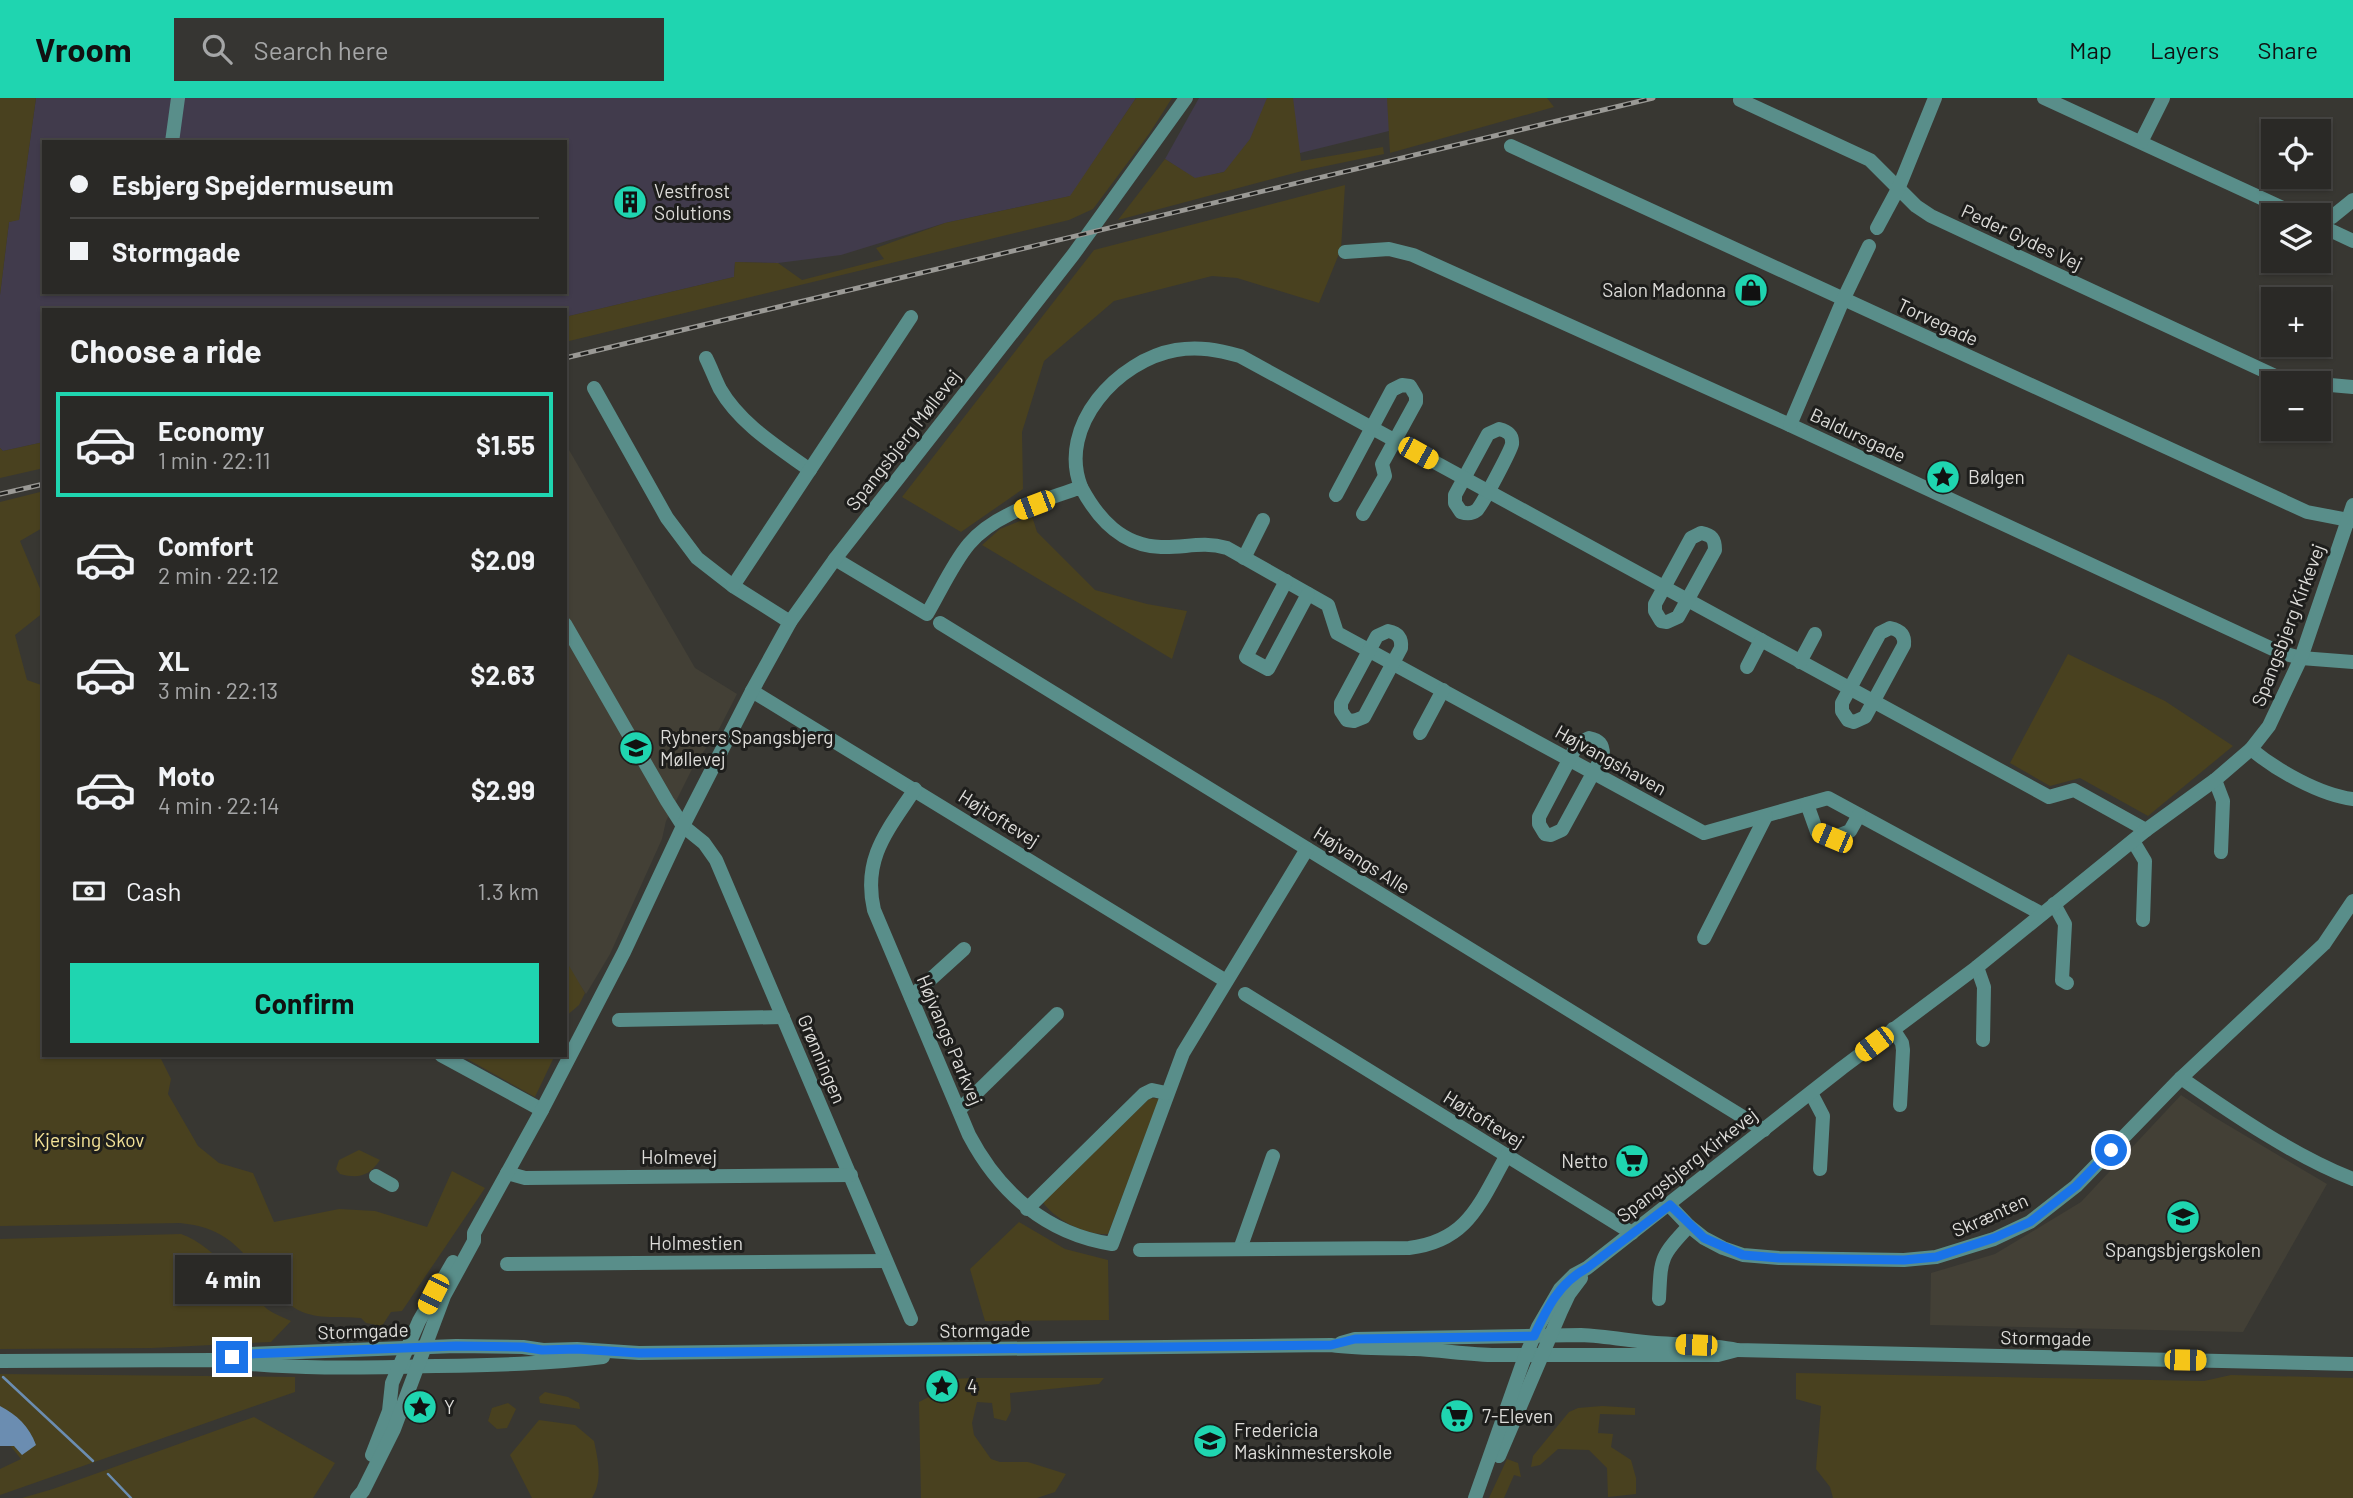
<!DOCTYPE html>
<meta charset="utf-8">
<style>
body{margin:0;font-family:Barlow,sans-serif;background:#363532;color:#f1f3f6;height:100vh;display:flex;flex-direction:column;font-size:26px;white-space:nowrap}
*{box-sizing:border-box;margin:0}
p{font-size:23px;color:#a5a6a7}
.icon{flex:none;width:38px;height:38px;fill:none;stroke:currentColor;stroke-width:2;stroke-linecap:round;stroke-linejoin:round}
.map{position:relative;flex:1;overflow:hidden}
.drawer{position:absolute;left:42px;top:210px;width:525px;height:749px;display:flex;flex-direction:column;background:#2a2926;border-radius:0px;box-shadow:0 2px 5px #0004,0 0 0 2px #464543}
.drawer>*{flex:none}
.guide{position:absolute;left:42px;top:42px;width:525px;height:154px;border-radius:0px;box-shadow:0 2px 5px #0004,0 0 0 2px #464543;display:grid;align-content:center;height:154px;padding:0 28px;background:#2a2926}
.tools{position:absolute;left:2261px;top:21px;display:grid;gap:14px}
.tools a{display:grid;place-items:center;width:70px;height:70px;border-radius:0px;background:#2a2926;box-shadow:0 2px 5px #0004,0 0 0 2px #464543;font-size:35px}
.end{position:absolute;width:32px;height:32px;margin:-16px;border:9px solid #1a73e8;background:#fff;box-shadow:0 0 0 4px #fff}
.from{border-radius:50%}
.bubble{position:absolute;height:49px;border-radius:0px;background:#2a2926;box-shadow:0 2px 5px #0004,0 0 0 2px #464543;font-size:23px;font-weight:700;line-height:49px;text-align:center}
.car{position:absolute;width:21px;height:42px;margin:-21px -10px;border-radius:9px;box-shadow:0 0 5px 2px #0007;background:linear-gradient(#f5c518 24%,#345 0 40%,#f5c518 0 76%,#345 0 86%,#f5c518 0)}
.guide b{display:flex;align-items:center;gap:24px;height:66px;font-size:26px}
.guide b+b{border-top:2px solid #464543}
.guide i{width:18px;height:18px;background:#f1f3f6}
ul{padding:0;list-style:none}
li{display:flex;align-items:center;gap:21px;height:105px;margin:0 14px 10px;padding:0 14px;border:4px solid transparent;border-radius:0px}
li div{flex:1}
li b{display:block;font-size:26px}
li em{font-style:normal;font-weight:700}
li.selected{border-color:#1fd5b0}
li>.icon{width:63px;height:63px;stroke-width:1.5}
h2{padding:0 28px;font-size:32px;line-height:84px}
.pay{display:flex;align-items:center;gap:18px;height:77px;padding:0 28px;font-size:26px}
.pay p{margin-inline-start:auto}
.primary-button{display:flex;gap:14px;margin-top:auto;padding:14px 28px}
.primary-button a{flex:1;height:80px;border-radius:0px;background:#1fd5b0;color:#111;font-size:28px;font-weight:700;line-height:80px;text-align:center}
header{display:flex;align-items:center;gap:42px;box-sizing:border-box;height:98px;padding:0 35px;background:#1fd5b0;color:#111}
header strong{font-size:33px}
nav{display:flex;gap:38px;margin-inline-start:auto;font-size:24px}
.search{width:490px;height:63px;background:#363532;display:flex;align-items:center;gap:18px;box-sizing:border-box;padding:0 24px;border-radius:0px;color:#a5a6a7;font-size:26px}
.map>svg:first-child{display:block}
</style>
<header>
<strong>Vroom</strong>
<div class="search"><svg class="icon" aria-label="search" viewBox="0 0 24 24"><circle cx="10" cy="10" r="6"/><path d="M15 15l6 6"/></svg>Search here</div>
<nav><a>Map</a><a>Layers</a><a>Share</a></nav>
</header>
<div class="map">
<svg width="2353" height="1400" viewBox="0 0 2353 1400">
<rect width="100%" height="100%" fill="#383732"/>
<g fill="#413b4c" fill-rule="evenodd">
<path d="M36 0H1136L1071 98 945 125 841 157 778 165 735 164 734 179 565 219V212H44V344L3 353 0 350V197L9 124 19 121ZM44 44H565V194H44Z"/>
<polygon points="1199,0 1522,0 1195,81 1165,61"/>
</g>
<g fill="#434036">
<polygon points="565,345 695,570 737,596 719,631 693,669 666,723 662,741 610,856 586,896 579,886 565,922"/>
<polygon points="2181,997 2214,1019 2327,1086 2243,1234 1930,1227 1931,1175 1995,1156 2081,1104"/>
</g>
<g fill="#49411f">
<polygon points="0,0 36,0 19,122 9,124 0,197"/>
<polygon points="1136,0 1172,0 1149,36 1093,111 1069,122 565,244 565,219 734,179 735,164 778,165 802,182 884,161 876,150 945,125 1070,98"/>
<polygon points="1267,0 1293,0 1301,63 1383,49 1384,56 1302,73 1118,122 1165,61 1195,80 1224,74 1250,41"/>
<polygon points="1387,0 1547,0 1554,9 1390,55"/>
<polygon points="1345,87 1341,151 1319,205 1237,180 1212,178 1114,203 1044,263 1022,334 1023,391 961,434 902,399 1094,152"/>
<polygon points="44,344 44,370 0,380 0,350 3,353"/>
<path d="M44 393V429L20 443 44 500V514L15 537 27 582 44 588V957H159L171 981 168 996 198 1048 219 1065 253 1075 274 1124 339 1111 375 1113 427 1129 452 1073 485 1090 402 1213 391 1214 382 1228 366 1225 361 1220C340 1218 318 1222 298 1212 287 1206 278 1196 270 1186 240 1152 229 1130 180 1125L0 1128V404Z"/>
<polygon points="1032,418 1037,434 1095,492 1147,506 1187,513 1172,561 982,447 1000,431"/>
<polygon points="2068,556 2165,603 2233,648 2148,718 2080,680 2050,688 2010,665"/>
<polygon points="565,861 585,895 579,907 565,919"/>
<polygon points="460,957 555,957 535,999"/>
<path d="M1150 1000 1159 1001 1108 1136C1084 1137 1055 1122 1042 1103Z"/>
<path d="M359 1052 380 1062C369 1078 359 1081 340 1076L336 1071 339 1062Z"/>
<polygon points="1019,1124 1065,1151 1108,1162 1109,1222 985,1223 970,1171"/>
<path d="M181 1136C214 1147 242 1188 267 1211 274 1216 283 1219 291 1223L271 1244 152 1250 0 1251V1141Z"/>
<polygon points="1796,1275 2204,1283 2231,1277 2353,1280 2353,1400 1833,1400 1830,1389 1816,1371 1821,1308 1796,1301"/>
<polygon points="0,1276 295,1279 295,1294 0,1397 0,1371 21,1361 0,1335"/>
<polygon points="973,1280 1104,1280 1099,1286 1010,1295 1011,1313 1006,1323 994,1320 992,1305 977,1304 972,1325 974,1337 991,1361 1000,1364 1028,1364 1066,1376 1055,1394 1037,1400 921,1400 919,1304 946,1290 951,1281"/>
<polygon points="545,1294 568,1299 579,1305 580,1311 540,1305 539,1299"/>
<polygon points="508,1305 516,1311 507,1330 497,1331 488,1323 492,1310"/>
<polygon points="1602,1308 1635,1310 1635,1317 1600,1316 1598,1335 1613,1336 1611,1349 1631,1362 1636,1380 1636,1396 1608,1399 1607,1370 1589,1352 1558,1351 1540,1367 1531,1369 1533,1358 1569,1314 1578,1310"/>
<polygon points="254,1319 335,1365 313,1400 22,1400 53,1391"/>
<path d="M539 1322 575 1327 594 1343C598 1362 603 1382 592 1400H532L510 1357Z"/>
<polygon points="1507,1361 1518,1365 1521,1379 1514,1377 1504,1400 1489,1400"/>
</g>
<path fill="#6b8db1" d="M0 1308C17 1317 29 1328 36 1347L22 1357 14 1348H0Z"/>
<g fill="none" stroke-linecap="round" stroke-linejoin="round">
<g stroke="#6b8db1" stroke-width="2.5">
<polyline points="3,1279 93,1363"/>
<polyline points="108,1376 131,1400"/>
</g>
<g stroke="#598e8a" stroke-width="14">
<polyline points="2044,0 2298,117"/>
<polyline points="1740,2 1870,62 1916,108 1931,118 2288,284 2305,285"/>
<polyline points="172,44 178,0"/>
<polyline points="2141,44 2163,0"/>
<polyline points="1511,48 2307,414 2353,423"/>
<polyline points="2332,119 2353,102"/>
<polyline points="2319,127 2353,143"/>
<polyline points="1877,130 1899,89 1935,0"/>
<polyline points="1345,154 1389,151 1413,157 1790,327 2279,554 2301,560 2353,564"/>
<path d="M706 260C711 270 715 281 720 291 740 326 778 349 810 372"/>
<polyline points="2319,286 2353,289"/>
<polyline points="594,290 667,420 697,460 733,488 790,524"/>
<polyline points="1790,327 1843,202 1869,148"/>
<path d="M1499 331C1507 333 1513 336 1512 346 1511 352 1482 407 1477 412 1472 416 1467 416 1461 414L1455 405V397L1488 336Z"/>
<path d="M1081 389C1057 328 1118 262 1176 252 1199 248 1218 252 1240 258L2049 699 2074 692 2146 732"/>
<polyline points="1336,397 1392,292 1402,287 1410,288 1416,298 1416,304 1382,366 1385,378 1363,416"/>
<path d="M1701 435C1712 437 1715 441 1715 452L1678 519 1667 524 1661 523 1655 513V506L1691 440Z"/>
<polyline points="1244,460 1263,422"/>
<path d="M835 461 927 516C940 494 953 465 969 446 996 414 1044 403 1081 389 1098 421 1122 448 1161 449 1185 450 1202 443 1227 450L1328 507 1337 535 1704 735 1828 700 2042 816"/>
<polyline points="1286,483 1246,559 1268,571 1308,496"/>
<polyline points="733,488 911,219"/>
<polyline points="940,525 1764,1032"/>
<polyline points="565,526 667,703 683,728 704,745 716,762 911,1221"/>
<path d="M1890 530C1900 532 1905 537 1904 547L1865 619 1854 624 1848 622 1842 613V605L1880 535Z"/>
<path d="M1388 533C1398 535 1402 540 1401 550L1364 619 1354 623 1347 622 1341 613V605L1377 538Z"/>
<polyline points="1800,564 1815,536"/>
<polyline points="1747,569 1761,542"/>
<polyline points="752,593 1226,883"/>
<polyline points="1420,635 1443,592"/>
<path d="M1589 640C1599 642 1603 646 1603 657L1562 732 1551 737 1545 736 1539 726V719L1578 645Z"/>
<path d="M2251 651C2276 672 2320 697 2353 701"/>
<polyline points="2215,682 2223,703 2221,754"/>
<path d="M915 691C888 732 862 760 874 812L969 1037C999 1094 1046 1136 1112 1146L1183 955 1307 751"/>
<polyline points="1807,706 1817,734 1832,740 1850,733 1859,717"/>
<polyline points="2133,743 2145,763 2143,822"/>
<polyline points="2054,806 2065,826 2062,882 2067,885"/>
<polyline points="1704,840 1766,718"/>
<polyline points="1977,869 1984,889 1983,942"/>
<polyline points="1245,896 1632,1135"/>
<polyline points="911,899 964,851"/>
<polyline points="619,922 783,919"/>
<polyline points="1893,931 1902,945 1903,952 1900,1007"/>
<polyline points="441,957 542,1012"/>
<path d="M2181 980C2233 1016 2294 1058 2353 1081"/>
<polyline points="1811,995 1823,1018 1820,1071"/>
<polyline points="959,1012 1057,916"/>
<polyline points="507,1075 525,1080 851,1077"/>
<polyline points="376,1078 392,1087"/>
<polyline points="1669,1107 1689,1128 1704,1140 1723,1150 1743,1157 1779,1160 1904,1162 1936,1159 1994,1141 2030,1124 2076,1088 2181,980 2324,846 2353,803"/>
<polyline points="1027,1111 1144,996 1152,992 1166,995"/>
<polyline points="1240,1151 1273,1058"/>
<path d="M1140 1152 1409 1150C1469 1143 1480 1104 1507 1057"/>
<polyline points="507,1166 886,1163"/>
<path d="M1659 1201C1661 1159 1660 1159 1689 1128"/>
<path d="M1341 1245 1355 1241 1581 1237C1606 1238 1631 1243 1656 1245 1684 1247 1710 1246 1737 1252L2353 1266"/>
<path d="M213 1262 250 1256 456 1248 523 1249 543 1252 577 1251 639 1255 1331 1247C1359 1251 1386 1250 1414 1251 1442 1252 1469 1257 1496 1257H1718L1737 1252"/>
<path d="M0 1263 213 1262C288 1272 362 1270 437 1268 493 1267 548 1266 603 1259"/>
<polyline points="372,1357 389,1313 392,1285 419,1223 453,1164"/>
<polyline points="1499,1358 1561,1213 1569,1196 1581,1180"/>
<polyline points="357,1400 363,1393 394,1331 444,1198 474,1143 474,1135 542,1012 624,854 683,728 752,593 790,524 835,461 1073,157 1186,0"/>
<polyline points="1475,1400 1523,1264 1538,1229 1560,1191 1574,1177 1587,1170 1842,970 1977,869 2146,732 2215,682 2251,651 2269,628 2301,560 2353,407"/>
</g>
<g stroke="#9a9995" stroke-width="5">
<g id="rail">
<polyline points="565,260 1653,0"/>
<polyline points="0,396 44,386"/>
</g>
</g>
<use href="#rail" stroke="#1e1e1c" stroke-width="2.5" stroke-dasharray="8" stroke-linecap="butt"/>
</g>
<g fill="none" stroke-linecap="round" stroke-linejoin="round">
<path stroke="#1a73e8" stroke-width="9" d="M232 1259 250 1256 456 1248 523 1249 542 1252 577 1251 639 1255 1331 1247 1355 1241 1534 1238C1547 1210 1559 1185 1587 1170L1670 1107 1704 1140 1743 1157 1779 1160 1904 1162 1936 1159 1994 1140 2030 1124 2076 1088 2111 1052"/>
</g>
<defs>
<g id="building-disc" transform="scale(1.75)"><circle r="9.5" fill="#1fd5b0" stroke="#1e1e1c"/><path d="M-4-6H4V6H1V3H-1V6H-4ZM-2.5-4.3h1.7v1.8h-1.7ZM.8-4.3h1.7v1.8H.8ZM-2.5-1h1.7V.8h-1.7ZM.8-1h1.7V.8H.8Z" fill="#111"/></g>
<g id="shop-disc" transform="scale(1.75)"><circle r="9.5" fill="#1fd5b0" stroke="#1e1e1c"/><path d="M-5-2.5h2.3a2.7 3.5 0 0 1 5.4 0H5L5.5 6h-11ZM-1.5-2.5h3a1.5 2.3 0 0 0-3 0Z" fill="#111"/></g>
<g id="sight-disc" transform="scale(1.75)"><circle r="9.5" fill="#1fd5b0" stroke="#1e1e1c"/><path d="M0-6L1.8-2.2L6-1.7L2.9 1.2L3.7 5.4L0 3.3L-3.7 5.4L-2.9 1.2L-6-1.7L-1.8-2.2Z" fill="#111"/></g>
<g id="school-disc" transform="scale(1.75)"><circle r="9.5" fill="#1fd5b0" stroke="#1e1e1c"/><path d="M0-5L7-2L0 1L-7-2ZM-4 1L0 2.5L4 1V4Q0 6-4 4Z" fill="#111"/></g>
<g id="supermarket-disc" transform="scale(1.75)"><circle r="9.5" fill="#1fd5b0" stroke="#1e1e1c"/><path d="M-6-5.5h2.5l.6 2H6L4.5 2H-2.5L-4.4-4H-6ZM-1.5 3.2a1.3 1.3 0 1 0 .1 0ZM3 3.2a1.3 1.3 0 1 0 .1 0Z" fill="#111"/></g>
<g id="university-disc" transform="scale(1.75)"><circle r="9.5" fill="#1fd5b0" stroke="#1e1e1c"/><path d="M0-5L7-2L0 1L-7-2ZM-4 1L0 2.5L4 1V4Q0 6-4 4Z" fill="#111"/></g>
</defs>
<g fill-rule="evenodd">
<use href="#building-disc" x="630" y="104"/>
<use href="#shop-disc" x="1751" y="192"/>
<use href="#sight-disc" x="1943" y="379"/>
<use href="#school-disc" x="636" y="650"/>
<use href="#supermarket-disc" x="1632" y="1063"/>
<use href="#school-disc" x="2183" y="1119"/>
<use href="#sight-disc" x="942" y="1288"/>
<use href="#sight-disc" x="420" y="1309"/>
<use href="#supermarket-disc" x="1457" y="1318"/>
<use href="#university-disc" x="1210" y="1343"/>
</g>
<g text-anchor="middle" stroke-width="6" stroke-linejoin="round" paint-order="stroke">
<g font-size="19" fill="#dddcd9" stroke="#1e1e1c" text-anchor="start">
<text x="654" y="100">Vestfrost<tspan x="654" dy="22">Solutions</tspan></text>
<text x="1726" y="199" text-anchor="end">Salon Madonna</text>
<text x="1968" y="386">Bølgen</text>
<text x="660" y="646">Rybners Spangsbjerg<tspan x="660" dy="22">Møllevej</tspan></text>
<text x="1608" y="1070" text-anchor="end">Netto</text>
<text x="2183" y="1159" text-anchor="middle">Spangsbjergskolen</text>
<text x="967" y="1295">4</text>
<text x="444" y="1316">Y</text>
<text x="1482" y="1325">7-Eleven</text>
<text x="1234" y="1339">Fredericia<tspan x="1234" dy="22">Maskinmesterskole</tspan></text>
</g>
<g font-size="19" fill="#dddcd9" stroke="#1e1e1c">
<text transform="translate(2022 139) rotate(25)" y="7">Peder Gydes Vej</text>
<text transform="translate(1938 224) rotate(25)" y="7">Torvegade</text>
<text transform="translate(1858 337) rotate(25)" y="7">Baldursgade</text>
<text transform="translate(903 342) rotate(-52)" y="7">Spangsbjerg Møllevej</text>
<text transform="translate(2288 527) rotate(-69)" y="7">Spangsbjerg Kirkevej</text>
<text transform="translate(1611 662) rotate(29)" y="7">Højvangshaven</text>
<text transform="translate(999 720) rotate(32)" y="7">Højtoftevej</text>
<text transform="translate(1362 762) rotate(32)" y="7">Højvangs Alle</text>
<text transform="translate(950 942) rotate(67)" y="7">Højvangs Parkvej</text>
<text transform="translate(822 961) rotate(67)" y="7">Grønningen</text>
<text transform="translate(1484 1021) rotate(32)" y="7">Højtoftevej</text>
<text x="679" y="1066">Holmevej</text>
<text transform="translate(1687 1067) rotate(-38)" y="7">Spangsbjerg Kirkevej</text>
<text transform="translate(1990 1117) rotate(-24)" y="7">Skrænten</text>
<text x="696" y="1152">Holmestien</text>
<text transform="translate(985 1232) rotate(-1)" y="7">Stormgade</text>
<text transform="translate(363 1233) rotate(-2)" y="7">Stormgade</text>
<text transform="translate(2046 1240) rotate(1)" y="7">Stormgade</text>
</g>
<g font-size="19" fill="#f6e498" stroke="#1e1e1c">
<text x="89" y="1049">Kjersing Skov</text>
</g>
</g>
</svg>
<div class="tools">
<a><svg class="icon" aria-label="locate" viewBox="0 0 24 24"><circle cx="12" cy="12" r="6"/><path d="M12 2v4M12 18v4M2 12h4M18 12h4"/></svg></a>
<a><svg class="icon" aria-label="layers" viewBox="0 0 24 24"><path d="M12 4l9 5-9 5-9-5zM3 14l9 5 9-5"/></svg></a>
<a>+</a>
<a>−</a>
</div>
<i class="end from" style="left:2111px;top:1052px"></i>
<i class="end" style="left:232px;top:1259px"></i>
<div class="bubble" style="left:175px;top:1157px;width:116px">4 min</div>
<i class="car" style="left:1418px;top:355px;rotate:119deg"></i>
<i class="car" style="left:1034px;top:407px;rotate:249deg"></i>
<i class="car" style="left:1832px;top:740px;rotate:293deg"></i>
<i class="car" style="left:1874px;top:946px;rotate:233deg"></i>
<i class="car" style="left:433px;top:1196px;rotate:207deg"></i>
<i class="car" style="left:1696px;top:1247px;rotate:272deg"></i>
<i class="car" style="left:2185px;top:1262px;rotate:91deg"></i>
<div class="guide">
<b><i class="from"></i>Esbjerg Spejdermuseum</b>
<b><i></i>Stormgade</b>
</div>
<section class="drawer">
<h2>Choose a ride</h2>
<ul>
<li class="selected"><svg class="icon" aria-label="car" viewBox="0 0 24 24"><path d="M5 17H2v-5l4-1 3-4h7l3 4 3 1v5h-3M9 17h6M6 11h13"/><circle cx="7" cy="17" r="2"/><circle cx="17" cy="17" r="2"/></svg><div><b>Economy</b><p>1 min · 22:11</p></div><em>$1.55</em></li>
<li><svg class="icon" aria-label="car" viewBox="0 0 24 24"><path d="M5 17H2v-5l4-1 3-4h7l3 4 3 1v5h-3M9 17h6M6 11h13"/><circle cx="7" cy="17" r="2"/><circle cx="17" cy="17" r="2"/></svg><div><b>Comfort</b><p>2 min · 22:12</p></div><em>$2.09</em></li>
<li><svg class="icon" aria-label="car" viewBox="0 0 24 24"><path d="M5 17H2v-5l4-1 3-4h7l3 4 3 1v5h-3M9 17h6M6 11h13"/><circle cx="7" cy="17" r="2"/><circle cx="17" cy="17" r="2"/></svg><div><b>XL</b><p>3 min · 22:13</p></div><em>$2.63</em></li>
<li><svg class="icon" aria-label="car" viewBox="0 0 24 24"><path d="M5 17H2v-5l4-1 3-4h7l3 4 3 1v5h-3M9 17h6M6 11h13"/><circle cx="7" cy="17" r="2"/><circle cx="17" cy="17" r="2"/></svg><div><b>Moto</b><p>4 min · 22:14</p></div><em>$2.99</em></li>
</ul>
<div class="pay"><svg class="icon" aria-label="cash" viewBox="0 0 24 24"><path d="M3 7h18v10H3z"/><circle cx="12" cy="12" r="2"/></svg>Cash<p>1.3 km</p></div>
<div class="primary-button"><a>Confirm</a></div>
</section>
</div>
